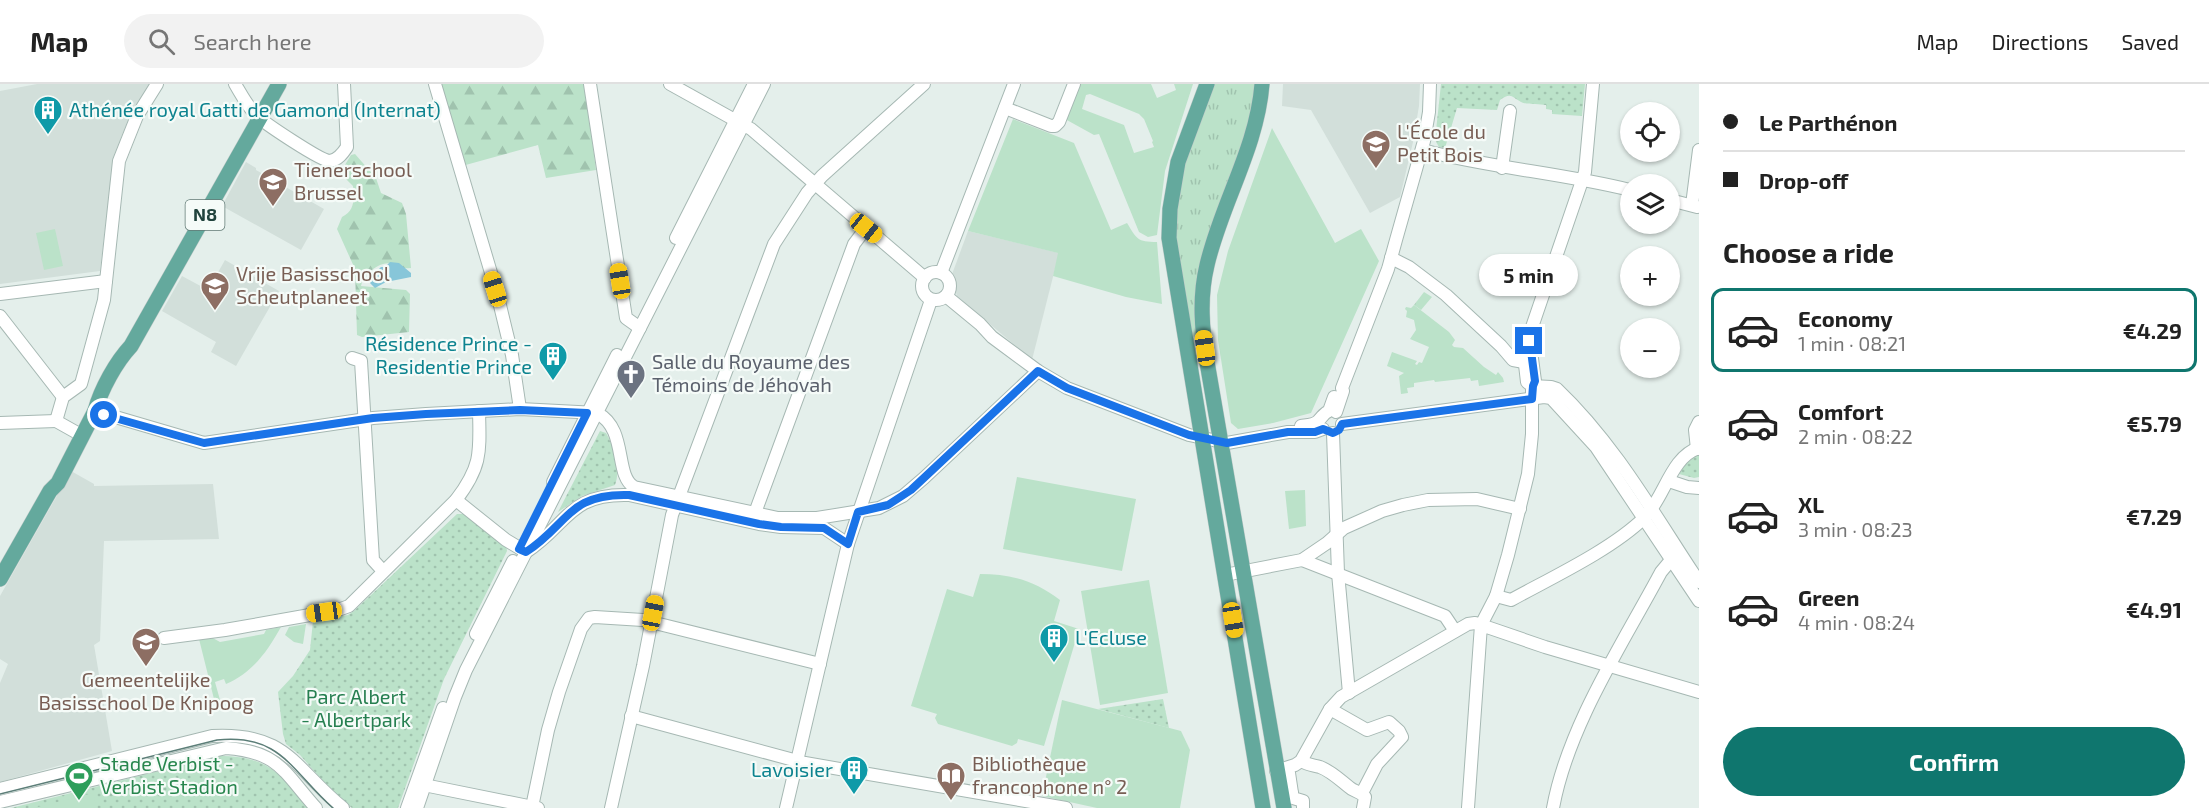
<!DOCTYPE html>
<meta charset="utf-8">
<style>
body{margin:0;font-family:"Exo 2",sans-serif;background:#f2f2f2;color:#222;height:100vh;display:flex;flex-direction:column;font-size:22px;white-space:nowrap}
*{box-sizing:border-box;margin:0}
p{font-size:20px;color:#767676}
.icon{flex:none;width:33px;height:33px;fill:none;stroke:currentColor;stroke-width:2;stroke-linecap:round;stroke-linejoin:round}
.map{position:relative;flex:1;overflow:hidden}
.details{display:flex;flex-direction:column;background:#fff;width:510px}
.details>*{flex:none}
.banner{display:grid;align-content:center;height:132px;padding:0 24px;background:#fff}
.tools{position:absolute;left:1620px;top:18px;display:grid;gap:12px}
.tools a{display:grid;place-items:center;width:60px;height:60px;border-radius:50%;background:#fff;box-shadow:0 2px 4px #0004;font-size:30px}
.end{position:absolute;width:27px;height:27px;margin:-14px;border:8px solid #1a73e8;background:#fff;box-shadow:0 0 0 3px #fff}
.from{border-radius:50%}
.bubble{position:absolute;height:42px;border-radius:21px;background:#fff;box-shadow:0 2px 4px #0004;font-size:20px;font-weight:700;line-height:42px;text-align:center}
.car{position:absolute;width:18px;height:36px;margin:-18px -9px;border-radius:8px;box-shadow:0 0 4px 2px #0007;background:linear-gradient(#f5c518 24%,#345 0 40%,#f5c518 0 76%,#345 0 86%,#f5c518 0)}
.banner b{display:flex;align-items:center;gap:21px;height:57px;font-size:22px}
.banner b+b{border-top:2px solid #e0e0e0}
.banner i{width:15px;height:15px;background:#222}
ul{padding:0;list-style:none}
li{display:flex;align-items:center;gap:18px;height:84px;margin:0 12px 9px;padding:0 12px;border:3px solid transparent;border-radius:12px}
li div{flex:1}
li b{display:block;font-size:22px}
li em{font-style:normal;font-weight:700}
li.current{border-color:#0f766e}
li>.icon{width:54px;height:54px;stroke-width:1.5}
h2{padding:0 24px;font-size:27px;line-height:72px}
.primary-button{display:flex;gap:12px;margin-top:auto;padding:12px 24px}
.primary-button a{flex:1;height:69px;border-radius:36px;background:#0f766e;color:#fff;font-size:24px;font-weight:700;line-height:69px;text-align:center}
header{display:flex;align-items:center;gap:36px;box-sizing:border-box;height:84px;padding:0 30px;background:#fff;border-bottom:2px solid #e0e0e0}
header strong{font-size:28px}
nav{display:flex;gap:33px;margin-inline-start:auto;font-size:21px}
.search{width:420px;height:54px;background:#f2f2f2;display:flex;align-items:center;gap:15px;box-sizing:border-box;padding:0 21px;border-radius:33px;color:#767676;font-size:22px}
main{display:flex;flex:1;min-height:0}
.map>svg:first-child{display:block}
</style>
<header>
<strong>Map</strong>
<div class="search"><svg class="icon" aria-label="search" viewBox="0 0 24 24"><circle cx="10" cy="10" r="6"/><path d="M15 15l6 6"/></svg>Search here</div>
<nav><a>Map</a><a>Directions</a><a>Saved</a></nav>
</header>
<main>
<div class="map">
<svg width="1699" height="724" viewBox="0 0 1699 724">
<defs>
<pattern id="grass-tufts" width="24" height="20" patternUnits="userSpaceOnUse" patternTransform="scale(1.5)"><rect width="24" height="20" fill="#bbe2c9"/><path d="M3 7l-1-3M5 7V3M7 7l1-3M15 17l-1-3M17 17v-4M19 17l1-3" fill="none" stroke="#a0c3ae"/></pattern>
<pattern id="forest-firs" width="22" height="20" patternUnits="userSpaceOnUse" patternTransform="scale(1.5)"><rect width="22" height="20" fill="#bbe2c9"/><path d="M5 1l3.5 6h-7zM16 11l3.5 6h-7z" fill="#a0c3ae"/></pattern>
<pattern id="park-dots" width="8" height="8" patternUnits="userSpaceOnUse" patternTransform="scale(1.5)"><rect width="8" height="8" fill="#bbe2c9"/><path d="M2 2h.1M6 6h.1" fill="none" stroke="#a0c3ae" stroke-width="1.8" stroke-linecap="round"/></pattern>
</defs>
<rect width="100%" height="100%" fill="#e4efeb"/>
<g fill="#d2dfda">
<polygon points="37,0 150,0 122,51 112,86 100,187 0,200 0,7"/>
<polygon points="1283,0 1420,0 1419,22 1413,58 1400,113 1370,129 1311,26 1282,22"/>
<polygon points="246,78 256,84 256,86 324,125 301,166 222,122"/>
<polygon points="968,147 1059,169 1032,276 957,212 951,193"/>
<polygon points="225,176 279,207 236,282 211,268 216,258 162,227 182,192 208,206"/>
<polygon points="71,387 94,400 94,402 213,400 219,455 104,457 100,557 94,561 112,667 0,698 0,599 8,580 0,575 0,512"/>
</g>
<g fill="url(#grass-tufts)">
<polygon points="1210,0 1258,0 1256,21 1217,137 1199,251 1189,254 1174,158 1176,101"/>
<polygon points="1424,208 1432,213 1421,226 1414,221"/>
</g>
<g fill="url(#forest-firs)">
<polygon points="442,0 585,0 596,86 546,94 538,61 462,82 440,2"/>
<path d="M355 70 376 94 381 109 402 119 406 130 411 184C400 185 402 183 393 180 381 176 370 187 363 194L361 202 406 206 410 210 409 248 362 253 357 251 355 185 337 145 342 133C355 126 354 116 353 102L340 89 351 71Z"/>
</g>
<g fill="url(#park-dots)">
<path d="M1441 0H1585L1582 32 1552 30V26L1546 25V21C1539 20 1527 21 1521 18 1512 13 1511 8 1500 16L1497 26 1457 24 1445 64 1439 63 1435 56Z"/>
<path d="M600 347 606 349C614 363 621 386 615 401L582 412 558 428Z"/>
<polygon points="1699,369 1699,393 1694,394 1679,390 1688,376"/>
<polygon points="457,430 464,430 506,460 507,467 444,595 398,724 352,724 329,704 300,671 286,660 283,650 278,608 293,592 310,566 313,537 348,531 354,527"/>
<polygon points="1163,615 1169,644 1098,625"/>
<path d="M219 672C268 672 281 690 310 724H11Z"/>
</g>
<g fill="#bbe2c9" fill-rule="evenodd">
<path d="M1079 0H1151L1157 14 1176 6 1174 0H1193L1165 87 1157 151 1148 153 1139 148 1099 50 1094 51 1065 35ZM1090 10 1139 30 1144 35 1153 57 1152 58 1154 63 1134 69 1124 41 1082 25 1086 11Z"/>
<path d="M1013 35 1074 59 1111 146 1127 139C1137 155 1137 158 1157 158L1162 220 1126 213 1053 192 1058 169 968 147Z"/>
<polygon points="1272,44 1335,159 1361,145 1379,177 1311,329 1273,339 1238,345 1231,339 1218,256 1217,211 1228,167"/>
<polygon points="55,145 63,182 44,186 36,149"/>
<polygon points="1414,221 1449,248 1455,256 1452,261 1454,263 1463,264 1484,283 1496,291 1498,288 1503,294 1504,298 1479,302 1478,296 1471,297 1470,294 1435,298 1434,296 1414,299 1414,303 1407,304 1408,309 1401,310 1399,292 1404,289 1387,282 1392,268 1417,277 1415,280 1417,281 1419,278 1422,279 1429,263 1410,255 1416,246 1414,236 1406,233 1407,227 1405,225 1406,223 1411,224"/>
<polygon points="1017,393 1136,415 1122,487 1003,465"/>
<polygon points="1305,406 1306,442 1289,445 1285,407"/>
<path d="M980 490C1011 490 1035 497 1060 516L1054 537 1079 545 1044 662 1018 655 1017 659 1012 662 938 640 935 634 937 630 911 622 947 505 973 513Z"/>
<polygon points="1149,496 1168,609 1100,621 1081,507"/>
<polygon points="306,540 303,560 294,558 285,551 289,543"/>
<path d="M281 543C267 568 253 588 226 600L224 595 215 598 220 616V618L215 619 199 555 211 553 220 558 264 550 266 546Z"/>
<polygon points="1062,616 1181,647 1190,666 1180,724 1097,724 1042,712"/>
<polygon points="93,709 97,724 34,724"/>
</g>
<path fill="#87c6d9" d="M390 178 399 179 411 189V193L386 198 375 204 370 199C372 191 376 188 381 183H385Z"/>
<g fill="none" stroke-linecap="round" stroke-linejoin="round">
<g stroke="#a6b8b3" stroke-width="14">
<g id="minor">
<path d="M235 0C241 10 247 22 256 31 264 39 321 77 330 77 338 76 343 69 347 63L344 0"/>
<polyline points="435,0 497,209 512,271 520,325"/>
<polyline points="590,0 626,234 640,244"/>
<polyline points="670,0 751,45 925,194"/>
<polyline points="1005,24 1051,42 1055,42 1059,38 1074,0"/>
<path d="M1422 66C1491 84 1562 89 1630 106"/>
<polyline points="1502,84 1510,27"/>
<polyline points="1670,116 1697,123"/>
<polyline points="1692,121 1699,66"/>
<polyline points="676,154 754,0"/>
<polyline points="1391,174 1409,183 1446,211 1501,262 1513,276 1524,278 1530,273"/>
<circle cx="936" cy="202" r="14"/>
<polyline points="941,189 1014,0"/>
<polyline points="0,210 106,197"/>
<polyline points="946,212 980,240 992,253 1038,287 1067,304 1189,351 1227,359 1288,348 1315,348 1323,345"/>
<polyline points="0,232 63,313"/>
<polyline points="352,274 361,277 373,476 383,487"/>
<polyline points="1532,302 1527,298 1524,272 1528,265 1531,246 1585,88 1593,0"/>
<path d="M1532 302 1551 303 1557 305C1615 360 1655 432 1699 498"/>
<path d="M95 327 204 359 373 334 426 330 520 325 597 329C628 345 614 391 634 403L778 434H817L879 424 903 412 924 394 1038 287"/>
<polyline points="1336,328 1343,307 1342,304 1388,185 1396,156 1424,57 1429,28 1430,0"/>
<polyline points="56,337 63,313 81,300 104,216 119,77 137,32 157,0"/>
<polyline points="56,337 81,351"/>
<polyline points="0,339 56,337"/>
<polyline points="1342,340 1544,313 1551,314 1596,363 1699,517"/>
<path d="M1301 342C1307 341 1315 341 1319 336 1323 332 1324 329 1329 327L1334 313"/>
<polyline points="1333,349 1338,489 1349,609"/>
<polyline points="1697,365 1695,346 1699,338"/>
<polyline points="1669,397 1687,403 1699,404"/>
<polyline points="553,398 617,271"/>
<path d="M456 416 506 456 526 468C568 441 568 409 629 411L759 440 781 443 824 444 848 460"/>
<polyline points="752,437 854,160 866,144"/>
<polyline points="1302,476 1445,532 1455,547"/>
<polyline points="1225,491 1302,476 1327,459 1344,444 1382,427 1403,421 1428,416 1477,415 1520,425"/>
<polyline points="1496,512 1508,471 1528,390 1532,350 1532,302 1535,297 1531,267 1528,265"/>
<polyline points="476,550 513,477"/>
<path d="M164 554 225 546 338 526 349 522 456 416C482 382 480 368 479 327"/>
<polyline points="1330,625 1367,646 1389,638 1399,647 1402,653 1377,680 1362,709"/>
<polyline points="631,632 805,679 1066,724"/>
<path d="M1301 677C1308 681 1313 681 1320 683 1331 687 1340 696 1349 703 1354 708 1360 707 1365 713L1363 724"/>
<path d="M1276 687 1295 681 1301 677 1330 625 1341 613 1468 540 1475 539 1481 541 1496 512 1511 516C1551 494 1611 466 1644 434 1664 415 1671 372 1699 364"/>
<polyline points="1289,689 1292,709"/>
<polyline points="419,700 538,724"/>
<path d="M0 705 212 652C287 648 293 683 343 724"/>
<polyline points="1287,710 1292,709 1293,714 1303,717 1303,724"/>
<path d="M0 718 226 664C279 668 283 687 316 724"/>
<polyline points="532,723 548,646 559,608 581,545 589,534 595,533 643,536 820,580"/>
<polyline points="407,724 443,624"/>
<polyline points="417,724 455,613 466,586 764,0"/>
<polyline points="611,724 643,582 672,431 774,160 807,109 822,92 924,0"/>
<polyline points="786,724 848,460 931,216"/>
<polyline points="1468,724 1481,541 1545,563 1699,608"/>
<path d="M1553 724C1568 642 1622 561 1661 488L1671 476"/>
</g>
</g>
<g stroke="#c1cac9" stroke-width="16">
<g id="major">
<polyline points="1207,0 1178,78 1170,125 1169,154 1263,724"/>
<path d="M1262 0C1257 64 1221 120 1207 181 1199 214 1202 246 1207 278L1284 724"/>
<path d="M95 327C101 305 116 278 131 262L279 0"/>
<polyline points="0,495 50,407 58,399 95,327 101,320"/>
</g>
</g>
<use href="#minor" stroke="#fff" stroke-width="12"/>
<use href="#major" stroke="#64a99d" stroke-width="15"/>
<path stroke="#5c7e78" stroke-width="1.5" d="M0 710 217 656C281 649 292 688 333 724"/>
</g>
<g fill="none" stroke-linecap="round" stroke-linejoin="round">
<path stroke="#1a73e8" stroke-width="8" d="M104 331 204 359 373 334 426 330 520 326 587 329 519 465 526 468C568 441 568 409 629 411L759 440 781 443 824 444 848 460 858 428 888 421 911 406 1038 287 1067 304 1189 351 1227 359 1288 348H1315L1323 345 1333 349 1339 346 1342 340 1532 315 1533 302 1535 297 1531 267 1528 265 1529 257"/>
</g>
<defs>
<g id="building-pin" transform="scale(1.5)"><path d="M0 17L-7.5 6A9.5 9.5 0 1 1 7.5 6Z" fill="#0f9aa8" stroke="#f5fbf8"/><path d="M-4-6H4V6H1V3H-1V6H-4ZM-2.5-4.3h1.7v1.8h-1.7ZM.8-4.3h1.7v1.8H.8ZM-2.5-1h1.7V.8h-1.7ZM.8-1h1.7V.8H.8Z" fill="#fff"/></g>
<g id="school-pin" transform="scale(1.5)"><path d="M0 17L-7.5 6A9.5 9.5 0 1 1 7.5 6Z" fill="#8d6e63" stroke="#f5fbf8"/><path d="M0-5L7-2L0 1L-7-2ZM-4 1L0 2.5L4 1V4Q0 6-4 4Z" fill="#fff"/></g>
<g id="church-pin" transform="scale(1.5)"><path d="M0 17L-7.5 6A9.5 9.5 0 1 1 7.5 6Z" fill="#6b7280" stroke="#f5fbf8"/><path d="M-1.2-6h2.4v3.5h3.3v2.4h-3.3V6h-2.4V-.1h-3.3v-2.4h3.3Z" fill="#fff"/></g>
<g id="stadium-pin" transform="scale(1.5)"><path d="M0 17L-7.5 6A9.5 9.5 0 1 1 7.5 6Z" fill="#2e9e5b" stroke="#f5fbf8"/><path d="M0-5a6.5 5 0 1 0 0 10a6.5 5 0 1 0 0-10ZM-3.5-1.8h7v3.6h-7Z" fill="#fff"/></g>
<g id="library-pin" transform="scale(1.5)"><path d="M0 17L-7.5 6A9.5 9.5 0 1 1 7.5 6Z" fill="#8d6e63" stroke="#f5fbf8"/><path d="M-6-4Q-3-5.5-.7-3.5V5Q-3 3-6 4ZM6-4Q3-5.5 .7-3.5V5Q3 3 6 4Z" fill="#fff"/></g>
</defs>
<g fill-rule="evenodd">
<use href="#building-pin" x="48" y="26"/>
<use href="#school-pin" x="1376" y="60"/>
<use href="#school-pin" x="273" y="98"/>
<use href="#school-pin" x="215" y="202"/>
<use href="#building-pin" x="553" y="272"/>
<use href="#church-pin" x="631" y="290"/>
<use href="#building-pin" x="1054" y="554"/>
<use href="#school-pin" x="146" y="558"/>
<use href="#building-pin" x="854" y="686"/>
<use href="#stadium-pin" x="79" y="692"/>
<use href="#library-pin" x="951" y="692"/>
</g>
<g text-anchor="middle" stroke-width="4.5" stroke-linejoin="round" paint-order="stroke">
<rect fill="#f5fbf8" stroke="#617a75" stroke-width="1.5" x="185.5" y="116" width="39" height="30" rx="4.5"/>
<g font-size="18" font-weight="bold" fill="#21433d">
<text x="205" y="137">N8</text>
</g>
<g font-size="20" fill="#0d838f" stroke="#f5fbf8" text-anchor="start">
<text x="69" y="33">Athénée royal Gatti de Gamond (Internat)</text>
<text x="532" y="267" text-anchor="end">Résidence Prince -<tspan x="532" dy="23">Residentie Prince</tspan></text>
<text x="1075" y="561">L'Ecluse</text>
<text x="833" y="693" text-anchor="end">Lavoisier</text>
</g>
<g font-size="20" fill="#785e54" stroke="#f5fbf8" text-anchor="start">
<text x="1397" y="55">L'École du<tspan x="1397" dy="23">Petit Bois</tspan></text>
<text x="294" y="93">Tienerschool<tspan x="294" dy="23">Brussel</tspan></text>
<text x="236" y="197">Vrije Basisschool<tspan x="236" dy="23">Scheutplaneet</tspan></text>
<text x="146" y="603" text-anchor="middle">Gemeentelijke<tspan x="146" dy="23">Basisschool De Knipoog</tspan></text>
<text x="972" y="687">Bibliothèque<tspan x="972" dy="23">francophone n° 2</tspan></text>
</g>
<g font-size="20" fill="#5b616d" stroke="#f5fbf8" text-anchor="start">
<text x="652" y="285">Salle du Royaume des<tspan x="652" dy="23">Témoins de Jéhovah</tspan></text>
</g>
<g font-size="20" fill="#267f50" stroke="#f5fbf8">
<text x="356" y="620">Parc Albert<tspan x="356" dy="23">- Albertpark</tspan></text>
</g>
<g font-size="20" fill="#27864d" stroke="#f5fbf8" text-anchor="start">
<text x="100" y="687">Stade Verbist -<tspan x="100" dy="23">Verbist Stadion</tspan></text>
</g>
</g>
</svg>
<div class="tools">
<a><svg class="icon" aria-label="locate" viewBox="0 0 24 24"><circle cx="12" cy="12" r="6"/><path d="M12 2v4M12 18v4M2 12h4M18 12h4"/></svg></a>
<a><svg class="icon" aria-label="layers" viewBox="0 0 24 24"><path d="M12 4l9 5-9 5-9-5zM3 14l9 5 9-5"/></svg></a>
<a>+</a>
<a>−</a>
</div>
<i class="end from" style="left:104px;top:331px"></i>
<i class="end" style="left:1529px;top:257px"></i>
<div class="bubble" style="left:1479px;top:170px;width:99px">5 min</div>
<i class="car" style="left:866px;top:144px;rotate:129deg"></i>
<i class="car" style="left:620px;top:197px;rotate:351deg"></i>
<i class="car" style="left:495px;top:205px;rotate:343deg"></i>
<i class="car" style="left:1205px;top:264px;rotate:352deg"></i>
<i class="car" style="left:324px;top:528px;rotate:262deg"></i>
<i class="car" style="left:653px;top:529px;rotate:11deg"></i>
<i class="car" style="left:1233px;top:536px;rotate:171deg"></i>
</div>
<section class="details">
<div class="banner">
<b><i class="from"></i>Le Parthénon</b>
<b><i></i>Drop-off</b>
</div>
<h2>Choose a ride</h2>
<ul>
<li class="current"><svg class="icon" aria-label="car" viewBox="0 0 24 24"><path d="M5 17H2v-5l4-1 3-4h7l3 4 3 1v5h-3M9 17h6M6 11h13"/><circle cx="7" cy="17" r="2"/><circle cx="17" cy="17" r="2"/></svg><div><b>Economy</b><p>1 min · 08:21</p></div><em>€4.29</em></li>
<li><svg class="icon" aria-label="car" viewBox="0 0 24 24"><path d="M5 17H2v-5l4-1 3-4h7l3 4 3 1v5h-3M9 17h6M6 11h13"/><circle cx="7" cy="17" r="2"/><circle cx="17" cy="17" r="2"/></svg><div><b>Comfort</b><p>2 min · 08:22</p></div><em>€5.79</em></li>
<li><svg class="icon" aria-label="car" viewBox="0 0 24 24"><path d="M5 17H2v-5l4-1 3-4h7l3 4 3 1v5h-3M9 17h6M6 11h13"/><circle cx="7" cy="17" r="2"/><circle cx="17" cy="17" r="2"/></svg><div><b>XL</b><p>3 min · 08:23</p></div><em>€7.29</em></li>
<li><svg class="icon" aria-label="car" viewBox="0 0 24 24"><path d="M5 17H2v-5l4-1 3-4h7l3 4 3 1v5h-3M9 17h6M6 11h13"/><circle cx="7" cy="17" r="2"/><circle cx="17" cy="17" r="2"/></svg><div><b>Green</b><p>4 min · 08:24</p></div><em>€4.91</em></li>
</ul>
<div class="primary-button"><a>Confirm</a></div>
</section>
</main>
